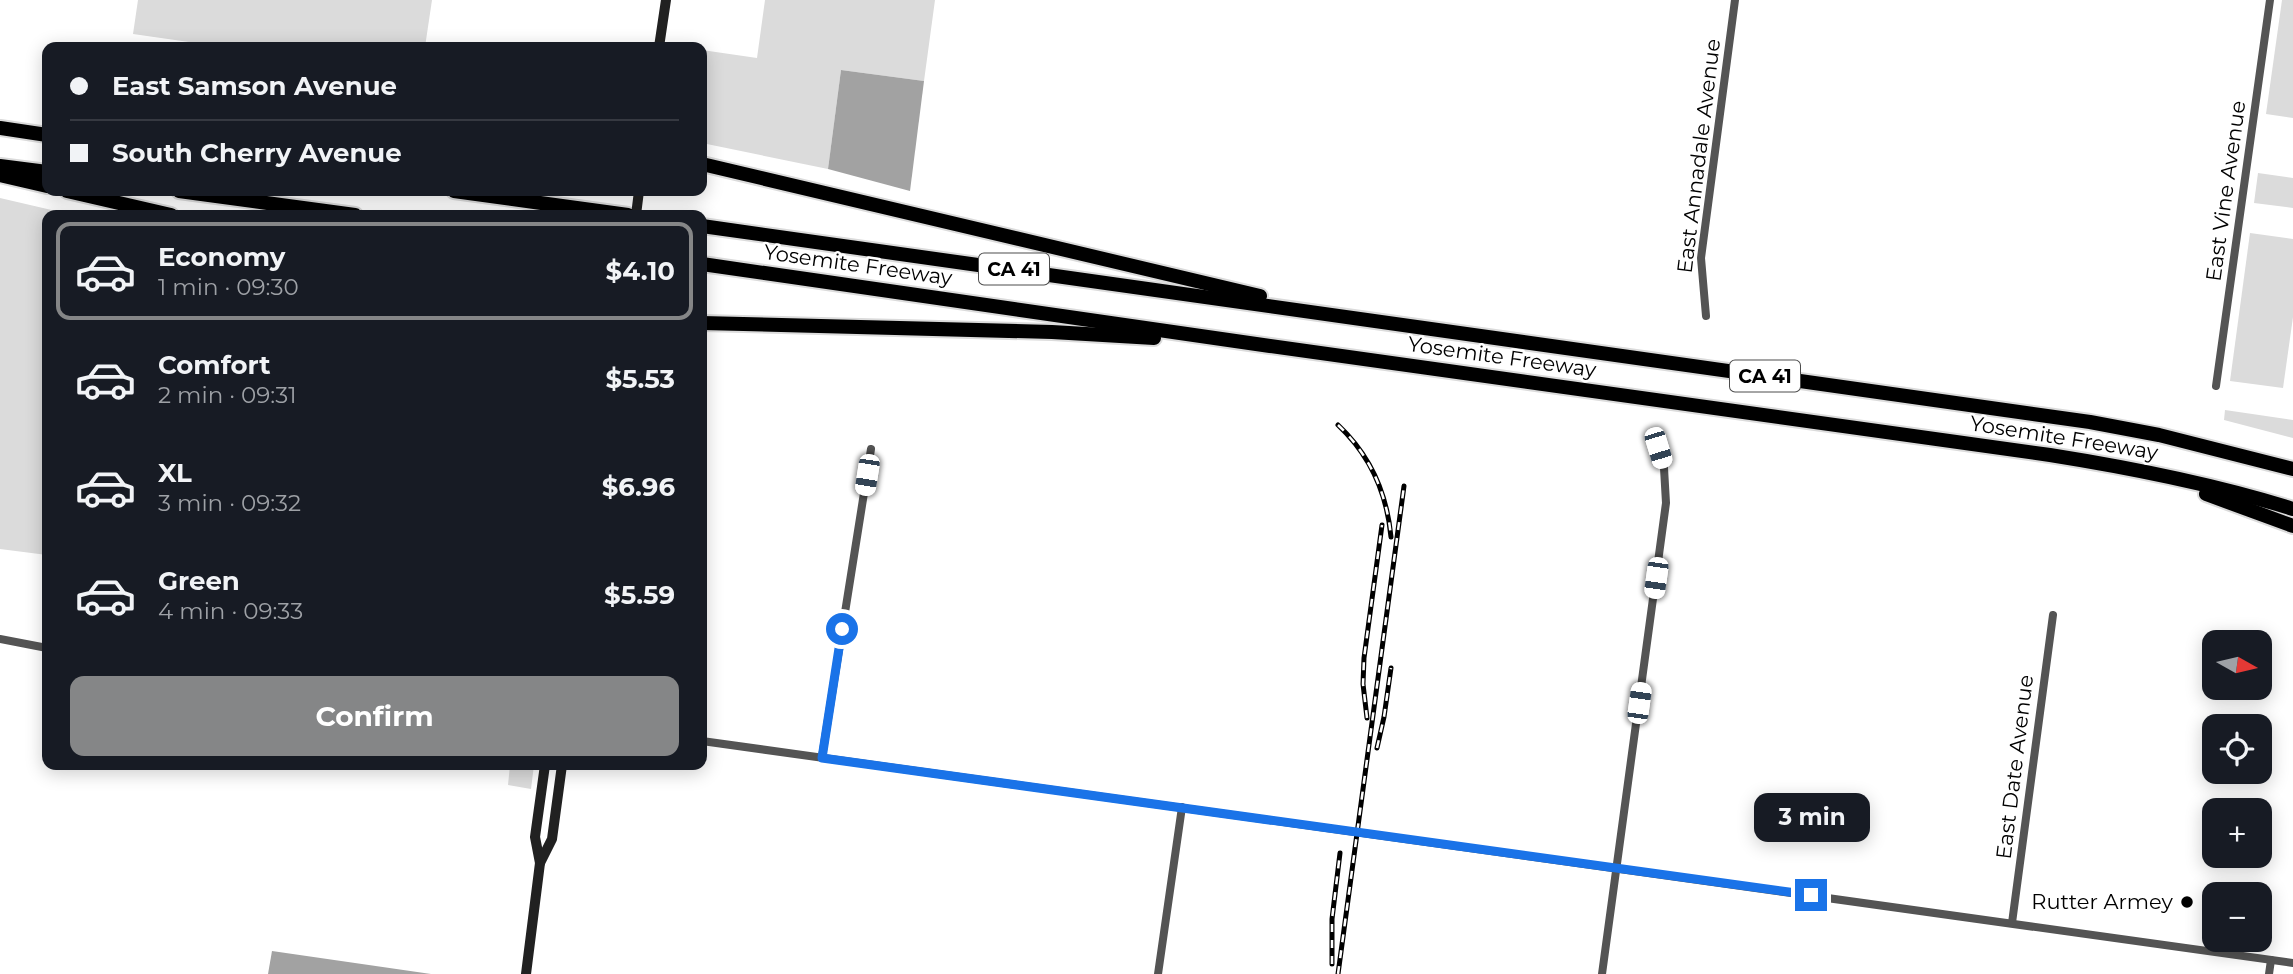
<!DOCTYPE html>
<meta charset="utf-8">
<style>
body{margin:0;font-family:Montserrat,sans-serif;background:#20242c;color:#f1f3f6;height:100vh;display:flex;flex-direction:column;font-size:26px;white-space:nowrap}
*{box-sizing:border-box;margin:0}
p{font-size:23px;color:#9ea1a6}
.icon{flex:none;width:38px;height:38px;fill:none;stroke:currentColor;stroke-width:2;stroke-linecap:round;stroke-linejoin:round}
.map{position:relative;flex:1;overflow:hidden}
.sheet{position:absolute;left:42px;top:210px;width:665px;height:560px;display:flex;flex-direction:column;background:#171b24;border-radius:14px;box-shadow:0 4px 18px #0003}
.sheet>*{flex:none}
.top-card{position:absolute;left:42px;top:42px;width:665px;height:154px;border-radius:14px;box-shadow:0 4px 18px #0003;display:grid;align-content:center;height:154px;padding:0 28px;background:#171b24}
.needle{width:46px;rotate:98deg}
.fabs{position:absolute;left:2202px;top:630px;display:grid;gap:14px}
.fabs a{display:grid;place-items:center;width:70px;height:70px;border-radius:14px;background:#171b24;box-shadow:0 4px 18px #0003;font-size:35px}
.end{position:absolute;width:32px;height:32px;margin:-16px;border:9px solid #1a73e8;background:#fff;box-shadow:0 0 0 4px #fff}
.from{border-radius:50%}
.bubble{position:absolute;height:49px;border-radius:14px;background:#171b24;box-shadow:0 4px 18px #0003;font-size:23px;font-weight:700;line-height:49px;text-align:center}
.car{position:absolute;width:21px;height:42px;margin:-21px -10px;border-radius:9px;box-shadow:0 0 5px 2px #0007;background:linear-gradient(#fff 24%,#345 0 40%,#fff 0 76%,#345 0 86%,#fff 0)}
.top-card b{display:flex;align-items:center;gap:24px;height:66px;font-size:26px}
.top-card b+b{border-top:2px solid #363941}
.top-card i{width:18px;height:18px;background:#f1f3f6}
ul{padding:12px 0 0;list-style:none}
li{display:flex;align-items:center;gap:21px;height:98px;margin:0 14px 10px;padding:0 14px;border:4px solid transparent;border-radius:14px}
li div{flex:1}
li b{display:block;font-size:26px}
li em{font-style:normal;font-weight:700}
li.selected{border-color:#858687}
li>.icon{width:63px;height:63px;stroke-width:1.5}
.button{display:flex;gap:14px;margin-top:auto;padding:14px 28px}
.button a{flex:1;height:80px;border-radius:14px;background:#858687;color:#fff;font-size:28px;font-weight:700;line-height:80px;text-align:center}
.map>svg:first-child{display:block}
</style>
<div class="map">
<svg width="2293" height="974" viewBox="0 0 2293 974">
<rect width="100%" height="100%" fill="#fff"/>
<g fill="#dbdbdb">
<polygon points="138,0 432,0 425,47 224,47 133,34"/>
<polygon points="765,0 935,0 924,81 841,70 828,169 702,143 702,50 757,58"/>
<polygon points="2282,0 2293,0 2293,118 2266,114"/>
<polygon points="2258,173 2293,178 2293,208 2254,203"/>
<polygon points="0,198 73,215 47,215 47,555 0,549"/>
<polygon points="2250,233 2293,239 2293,317 2283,388 2230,381"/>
<polygon points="2225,410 2293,420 2293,438 2224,420"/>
<polygon points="510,765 534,765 531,789 508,785"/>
</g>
<g fill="#a2a2a2">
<polygon points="841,70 924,81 910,191 828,169"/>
<polygon points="272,951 431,974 268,974"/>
</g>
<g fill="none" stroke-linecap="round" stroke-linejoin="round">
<g stroke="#dbdbdb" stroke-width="18">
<g id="highway">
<polyline points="0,128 47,135"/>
<polyline points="702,164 1260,296"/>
<polyline points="0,166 47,172"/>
<polyline points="0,175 47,186"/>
<polyline points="67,191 171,215"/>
<polyline points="179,191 355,215"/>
<polyline points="454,191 628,215"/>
<polyline points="702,226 2090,422 2159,435 2293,469"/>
<path d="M702 264 1270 346 2050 455C2132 468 2214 484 2293 509"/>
<polyline points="702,323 1052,332 1154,338"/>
<polyline points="2206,494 2293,526"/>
</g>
</g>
<g stroke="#545454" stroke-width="8">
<polyline points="1706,316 1701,258 1735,0"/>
<polyline points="2216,386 2270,0"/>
<polyline points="0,639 47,648"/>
<polyline points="702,741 2293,963"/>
<polyline points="822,757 871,449"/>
<polyline points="2012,923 2053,615"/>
<polyline points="1158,974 1182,807"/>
<polyline points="1602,974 1666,503 1664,468 1658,448"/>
<polyline points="2269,974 2271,960"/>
</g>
<g stroke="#212121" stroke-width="10">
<polyline points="659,47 666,0"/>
<polyline points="636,215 639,191"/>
<polyline points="540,863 535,837 545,765"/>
<polyline points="526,974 540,863 552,839 562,765"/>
</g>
<use href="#highway" stroke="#000" stroke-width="14"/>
<g stroke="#000" stroke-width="5">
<g id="rail">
<path d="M1338 425C1370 455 1387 494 1391 537"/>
<polyline points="1367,718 1363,684 1364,658 1382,525"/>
<polyline points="1377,748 1384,717 1391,668"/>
<polyline points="1332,964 1332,919 1340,853"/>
<polyline points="1338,974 1404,486"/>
</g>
</g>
<use href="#rail" stroke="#fff" stroke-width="2.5" stroke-dasharray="8" stroke-linecap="butt"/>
</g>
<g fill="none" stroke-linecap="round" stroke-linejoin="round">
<polyline stroke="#1a73e8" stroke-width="9" points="842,629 822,758 1811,895"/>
</g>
<circle fill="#000" stroke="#fff" stroke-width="2.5" cx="2187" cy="902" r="7"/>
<g text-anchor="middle" stroke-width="5" stroke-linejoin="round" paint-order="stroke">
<g fill="#fff" stroke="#4c4c4c" stroke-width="2">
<rect x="979" y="253.5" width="70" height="31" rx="5"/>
<rect x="1730" y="360.5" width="70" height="31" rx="5"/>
</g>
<g font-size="19" font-weight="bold" fill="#000">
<text x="1014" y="276">CA 41</text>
<text x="1765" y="383">CA 41</text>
</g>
<g font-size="21" fill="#000" stroke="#fff">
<text transform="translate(1699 156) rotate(-83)" y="7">East Annadale Avenue</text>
<text transform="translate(2226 191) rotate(-82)" y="7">East Vine Avenue</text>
<text transform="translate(858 265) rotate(8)" y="7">Yosemite Freeway</text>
<text transform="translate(1502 357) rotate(8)" y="7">Yosemite Freeway</text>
<text transform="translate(2064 438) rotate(9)" y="7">Yosemite Freeway</text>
<text transform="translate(2015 767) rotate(-83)" y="7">East Date Avenue</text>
</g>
<g font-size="21" fill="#000" stroke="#fff" text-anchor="end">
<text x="2173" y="909">Rutter Armey</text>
</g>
</g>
</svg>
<div class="fabs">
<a><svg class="needle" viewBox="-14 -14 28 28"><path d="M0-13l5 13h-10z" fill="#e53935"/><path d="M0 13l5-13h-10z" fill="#9ea1a6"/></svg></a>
<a><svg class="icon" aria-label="locate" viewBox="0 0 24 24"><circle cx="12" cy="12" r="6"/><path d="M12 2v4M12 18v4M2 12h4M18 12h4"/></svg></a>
<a>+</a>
<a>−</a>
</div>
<i class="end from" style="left:842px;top:629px"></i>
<i class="end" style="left:1811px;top:895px"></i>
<div class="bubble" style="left:1754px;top:793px;width:116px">3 min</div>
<i class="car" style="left:1658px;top:448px;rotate:163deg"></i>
<i class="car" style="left:867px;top:475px;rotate:189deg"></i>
<i class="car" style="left:1656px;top:578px;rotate:188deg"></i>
<i class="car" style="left:1639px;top:703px;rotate:8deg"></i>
<div class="top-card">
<b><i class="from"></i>East Samson Avenue</b>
<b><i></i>South Cherry Avenue</b>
</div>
<section class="sheet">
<ul>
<li class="selected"><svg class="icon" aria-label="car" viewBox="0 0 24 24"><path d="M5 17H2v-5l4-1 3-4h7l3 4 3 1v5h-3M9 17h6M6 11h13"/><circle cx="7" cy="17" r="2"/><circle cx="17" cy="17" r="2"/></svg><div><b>Economy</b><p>1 min · 09:30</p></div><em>$4.10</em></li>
<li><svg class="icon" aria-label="car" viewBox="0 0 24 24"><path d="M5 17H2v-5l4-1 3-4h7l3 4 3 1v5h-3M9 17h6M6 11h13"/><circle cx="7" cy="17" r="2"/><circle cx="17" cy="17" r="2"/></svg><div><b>Comfort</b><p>2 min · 09:31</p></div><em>$5.53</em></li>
<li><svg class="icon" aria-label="car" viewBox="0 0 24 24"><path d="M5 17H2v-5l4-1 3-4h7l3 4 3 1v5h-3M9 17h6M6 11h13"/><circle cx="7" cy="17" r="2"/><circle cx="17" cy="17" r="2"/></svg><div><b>XL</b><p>3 min · 09:32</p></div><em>$6.96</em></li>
<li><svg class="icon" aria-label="car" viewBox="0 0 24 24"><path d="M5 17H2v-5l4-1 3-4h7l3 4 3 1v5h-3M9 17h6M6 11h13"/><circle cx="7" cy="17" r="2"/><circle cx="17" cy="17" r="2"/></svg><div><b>Green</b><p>4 min · 09:33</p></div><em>$5.59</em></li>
</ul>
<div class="button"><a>Confirm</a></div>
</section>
</div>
